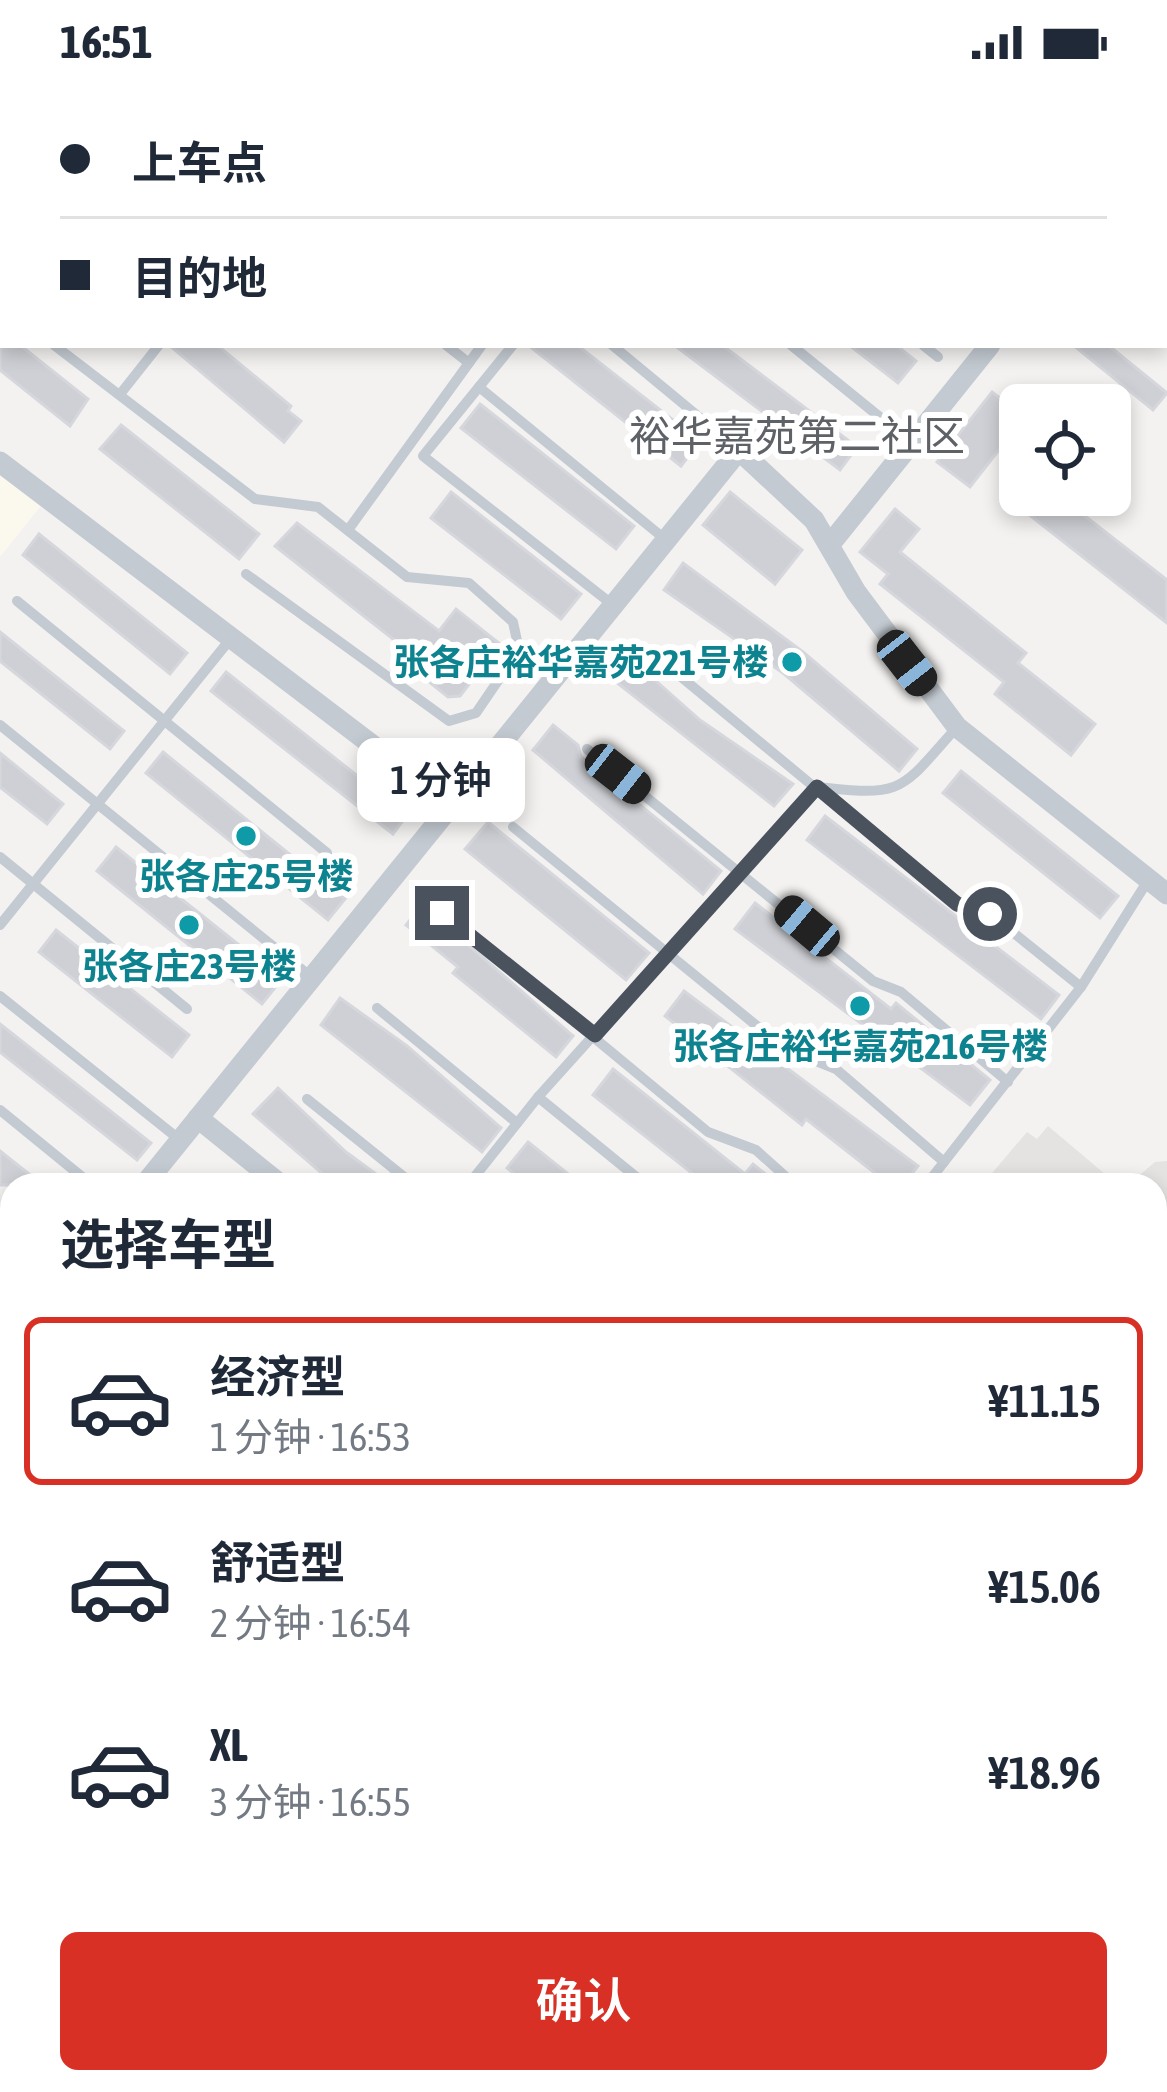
<!DOCTYPE html>
<html lang="zh">
<meta charset="utf-8">
<style>
body{margin:0;font-family:"Asap Condensed","Noto Sans SC",sans-serif;background:#f6f6f7;color:#1f2937;height:100vh;display:flex;flex-direction:column;font-size:45px;white-space:nowrap}
*{box-sizing:border-box;margin:0}
p{font-size:39px;color:#747a83}
.icon{flex:none;width:66px;height:66px;fill:none;stroke:currentColor;stroke-width:2;stroke-linecap:round;stroke-linejoin:round}
.map{position:relative;flex:1;overflow:hidden}
.sheet{position:absolute;left:0px;top:1089px;width:1167px;height:921px;display:flex;flex-direction:column;background:#fff;border-radius:36px 36px 0 0;box-shadow:0 6px 18px #0003}
.sheet>*{flex:none}
.top-card{position:absolute;left:0px;top:0px;width:1167px;height:264px;box-shadow:0 6px 18px #0003;display:grid;align-content:center;height:264px;padding:0 60px;background:#fff}
.controls{position:absolute;left:999px;top:300px;display:grid;gap:24px}
.controls a{display:grid;place-items:center;width:132px;height:132px;border-radius:18px;background:#fff;box-shadow:0 6px 18px #0003;font-size:60px}
.end{position:absolute;width:54px;height:54px;margin:-27px;border:15px solid #4a535d;background:#fff;box-shadow:0 0 0 6px #fff}
.from{border-radius:50%}
.bubble{position:absolute;height:84px;border-radius:18px;background:#fff;box-shadow:0 6px 18px #0003;font-size:39px;font-weight:600;line-height:84px;text-align:center}
.car{position:absolute;width:36px;height:72px;margin:-36px -18px;border-radius:15px;box-shadow:0 0 9px 3px #0007;background:linear-gradient(#222 24%,#8ab4d8 0 40%,#222 0 76%,#8ab4d8 0 86%,#222 0)}
.top-card b{display:flex;align-items:center;gap:42px;height:114px;font-size:45px}
.top-card b+b{border-top:3px solid #e0e1e3}
.top-card i{width:30px;height:30px;background:#1f2937}
ul{padding:0;list-style:none}
li{display:flex;align-items:center;gap:36px;height:168px;margin:0 24px 18px;padding:0 36px;border:6px solid transparent;border-radius:18px}
li div{flex:1}
li b{display:block;font-size:45px}
li em{font-style:normal;font-weight:600}
li.selected{border-color:#d93025}
li>.icon{width:108px;height:108px;stroke-width:1.5}
h2{padding:0 60px;font-size:54px;line-height:144px}
.primary-button{display:flex;gap:24px;margin-top:auto;padding:24px 60px}
.primary-button a{flex:1;height:138px;border-radius:18px;background:#d93025;color:#fff;font-size:48px;font-weight:600;line-height:138px;text-align:center}
.status{display:flex;justify-content:space-between;align-items:center;height:84px;padding:0 60px;background:#fff;direction:ltr}
.status svg{height:33px;fill:currentColor}
.map>svg:first-child{display:block}
</style>
<div class="status"><b>16:51</b><svg viewBox="0 0 49 12"><path d="M0 12V9h3v3zM5 12V6h3v6zM10 12V3h3v9zM15 12V0h3v12zM26 1h20v11H26zM47 4h2v5h-2z"/></svg></div>
<div class="map">
<svg width="1167" height="2008" viewBox="0 0 1167 2008">
<rect width="100%" height="100%" fill="#f3f2f1"/>
<g fill="#fbf8ed">
<polygon points="0,383 44,418 0,473"/>
<polygon points="0,1462 12,1471 12,1661 0,1676"/>
</g>
<g fill="#e4e3e2">
<polygon points="958,0 1167,0 1167,171 1164,3"/>
<polygon points="1048,1042 1118,1101 982,1101 1027,1048 1037,1055"/>
<polygon points="1167,1077 1167,1184 1155,1198 1155,1101 1128,1101 1155,1078"/>
</g>
<g fill="#cfd0d5" stroke="#d6d7dc" stroke-width="3">
<polygon points="0,261 20,261 88,315 70,342 0,286"/>
<polygon points="169,261 217,261 291,322 288,327 301,337 284,358"/>
<polygon points="528,261 577,261 700,357 681,382"/>
<polygon points="674,261 722,261 857,363 840,386"/>
<polygon points="849,261 896,261 916,277 898,299"/>
<polygon points="1073,261 1108,261 1167,309 1153,326"/>
<polygon points="992,308 1020,330 1020,339 970,403 937,378"/>
<polygon points="480,320 634,442 616,465 461,344"/>
<polygon points="121,341 259,450 239,475 100,365"/>
<polygon points="1020,390 1020,411 1058,411 1167,496 1167,539 1004,411"/>
<polygon points="451,408 581,510 561,535 431,434"/>
<polygon points="730,408 802,466 775,500 703,441"/>
<polygon points="895,425 919,445 900,468 1026,569 1018,579 1095,640 1071,671 995,610 1004,598 880,500 888,490 860,468"/>
<polygon points="297,439 439,547 456,525 500,560 460,612 448,613 408,581 413,574 407,566 275,462"/>
<polygon points="39,450 187,569 170,590 23,471"/>
<polygon points="683,479 803,568 917,665 899,687 783,589 664,506"/>
<polygon points="0,548 124,647 110,665 0,577"/>
<polygon points="619,564 700,636 793,700 774,722 602,587"/>
<polygon points="226,588 407,731 393,750 211,607"/>
<polygon points="553,641 578,661 581,673 721,787 703,810 533,666"/>
<polygon points="163,668 345,815 328,836 146,689"/>
<polygon points="0,669 63,720 47,740 0,703"/>
<polygon points="961,687 1118,812 1100,834 943,709"/>
<polygon points="825,732 1059,911 1041,935 807,756"/>
<polygon points="488,738 649,869 626,896 465,765"/>
<polygon points="116,763 282,895 262,920 97,787"/>
<polygon points="755,819 891,925 896,919 990,996 970,1021 735,845"/>
<polygon points="422,821 573,952 556,973 453,889 458,883 406,841"/>
<polygon points="56,846 189,951 172,973 39,868"/>
<polygon points="684,907 918,1082 903,1101 890,1101 806,1035 802,1041 665,932"/>
<polygon points="340,914 407,962 501,1044 482,1068 321,941"/>
<polygon points="0,940 151,1059 137,1076 0,968"/>
<polygon points="613,985 745,1090 753,1080 779,1101 707,1101 593,1011"/>
<polygon points="278,1004 346,1068 391,1101 337,1101 324,1091 253,1030"/>
<polygon points="528,1058 582,1101 528,1101 507,1084"/>
<polygon points="0,1067 43,1101 0,1101"/>
</g>
<g fill="none" stroke-linecap="round" stroke-linejoin="round">
<g stroke="#c3cad1" stroke-width="10">
<polyline points="179,0 180,3"/>
<polyline points="319,0 323,3"/>
<polyline points="360,0 364,3"/>
<polyline points="601,0 605,3"/>
<polyline points="746,0 750,3"/>
<polyline points="429,3 432,0"/>
<polyline points="823,3 826,0"/>
<polyline points="54,261 255,415 318,423 407,493 469,499 513,538 519,566 476,629 449,637 246,490"/>
<polyline points="446,261 469,279"/>
<polyline points="513,261 423,372 613,521"/>
<polyline points="612,261 739,366"/>
<polyline points="791,261 881,334"/>
<polyline points="923,261 938,273"/>
<polyline points="479,303 666,456"/>
<polyline points="121,309 159,261"/>
<polyline points="348,446 482,261"/>
<polyline points="17,517 327,769"/>
<polyline points="663,578 957,821 990,830 1081,903"/>
<polyline points="0,641 311,893"/>
<polyline points="587,665 873,897 901,908 1008,998"/>
<polyline points="513,743 784,964 836,985 944,1078"/>
<polyline points="0,773 187,925"/>
<polyline points="442,828 708,1048 756,1066 795,1101"/>
<polyline points="0,841 232,553"/>
<polyline points="0,912 180,1056"/>
<polyline points="377,924 517,1039"/>
<polyline points="538,1013 646,1101"/>
<polyline points="307,1015 414,1101"/>
<polyline points="0,1026 92,1101"/>
<path d="M468 1101 538 1013 817 703C905 713 900 707 957 643"/>
<polyline points="926,1101 1081,903 1147,798"/>
<polyline points="0,1167 12,1177"/>
<polyline points="0,1534 12,1543"/>
<polyline points="0,1615 4,1618 12,1608"/>
<polyline points="0,1756 12,1765"/>
<polyline points="0,1848 12,1858"/>
<polyline points="0,1960 12,1970"/>
<polyline points="47,1998 60,2008"/>
</g>
<g stroke="#c3cad1" stroke-width="21">
<polyline points="0,378 451,721"/>
<polyline points="831,459 990,261"/>
<polyline points="198,1034 281,1101"/>
<polyline points="144,1101 739,366 814,436 856,508 957,643 1167,810"/>
<polyline points="0,1278 12,1264"/>
<polyline points="179,2008 187,1998"/>
</g>
<g stroke="#c4cbd6" stroke-width="30">
<polyline points="896,0 900,3"/>
<polyline points="1164,215 1167,218"/>
<polyline points="1155,1411 1167,1361"/>
<polyline points="0,1427 12,1436"/>
<polyline points="704,1998 718,2008"/>
</g>
<g stroke="#b4becd" stroke-width="33">
<polyline points="29,3 31,0"/>
<polyline points="81,3 84,0"/>
<polyline points="0,39 3,35"/>
<polyline points="0,105 3,102"/>
</g>
</g>
<g fill="none" stroke-linecap="round" stroke-linejoin="round">
<polyline stroke="#4a535d" stroke-width="15" points="442,829 595,951 817,703 957,820 990,830"/>
</g>
<g fill="#0f9aa8" stroke="#fff" stroke-width="4.5">
<circle cx="792" cy="578" r="12"/>
<circle cx="246" cy="752" r="12"/>
<circle cx="189" cy="841" r="12"/>
<circle cx="860" cy="922" r="12"/>
</g>
<g text-anchor="middle" stroke-width="12" stroke-linejoin="round" paint-order="stroke">
<g font-size="36" font-weight="bold" fill="#0d838f" stroke="#fff">
<text x="768" y="591" text-anchor="end">张各庄裕华嘉苑221号楼</text>
<text x="246" y="805">张各庄25号楼</text>
<text x="189" y="895">张各庄23号楼</text>
<text x="860" y="975">张各庄裕华嘉苑216号楼</text>
</g>
<g font-size="42" fill="#5e6166" stroke="#fff">
<text x="797" y="367">裕华嘉苑第二社区</text>
</g>
</g>
</svg>
<div class="controls">
<a><svg class="icon" aria-label="locate" viewBox="0 0 24 24"><circle cx="12" cy="12" r="6"/><path d="M12 2v4M12 18v4M2 12h4M18 12h4"/></svg></a>
</div>
<i class="end from" style="left:990px;top:830px"></i>
<i class="end" style="left:442px;top:829px"></i>
<div class="bubble" style="left:357px;top:654px;width:168px">1 分钟</div>
<i class="car" style="left:907px;top:579px;rotate:142deg"></i>
<i class="car" style="left:618px;top:690px;rotate:128deg"></i>
<i class="car" style="left:807px;top:842px;rotate:310deg"></i>
<div class="top-card">
<b><i class="from"></i>上车点</b>
<b><i></i>目的地</b>
</div>
<section class="sheet">
<h2>选择车型</h2>
<ul>
<li class="selected"><svg class="icon" aria-label="car" viewBox="0 0 24 24"><path d="M5 17H2v-5l4-1 3-4h7l3 4 3 1v5h-3M9 17h6M6 11h13"/><circle cx="7" cy="17" r="2"/><circle cx="17" cy="17" r="2"/></svg><div><b>经济型</b><p>1 分钟 · 16:53</p></div><em>¥11.15</em></li>
<li><svg class="icon" aria-label="car" viewBox="0 0 24 24"><path d="M5 17H2v-5l4-1 3-4h7l3 4 3 1v5h-3M9 17h6M6 11h13"/><circle cx="7" cy="17" r="2"/><circle cx="17" cy="17" r="2"/></svg><div><b>舒适型</b><p>2 分钟 · 16:54</p></div><em>¥15.06</em></li>
<li><svg class="icon" aria-label="car" viewBox="0 0 24 24"><path d="M5 17H2v-5l4-1 3-4h7l3 4 3 1v5h-3M9 17h6M6 11h13"/><circle cx="7" cy="17" r="2"/><circle cx="17" cy="17" r="2"/></svg><div><b>XL</b><p>3 分钟 · 16:55</p></div><em>¥18.96</em></li>
</ul>
<div class="primary-button"><a>确认</a></div>
</section>
</div>
